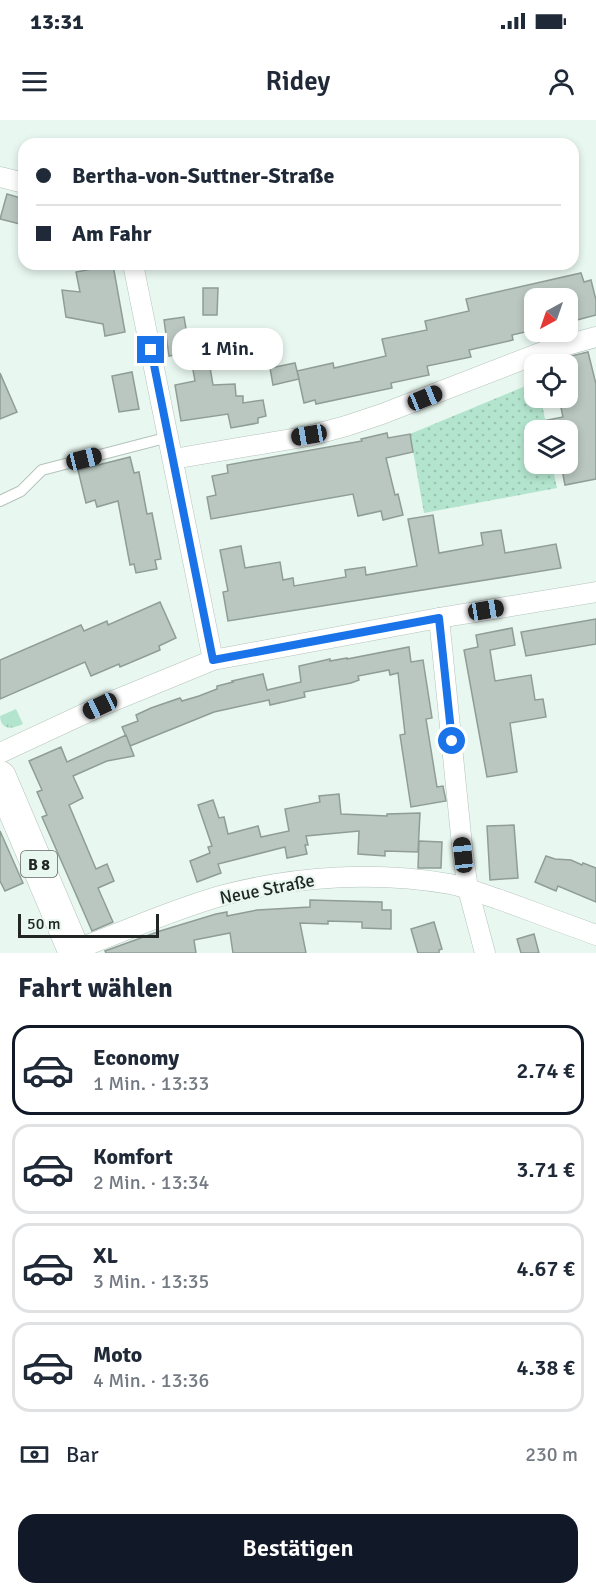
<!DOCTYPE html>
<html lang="de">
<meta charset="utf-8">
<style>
body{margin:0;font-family:Signika,sans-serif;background:#f6f6f7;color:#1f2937;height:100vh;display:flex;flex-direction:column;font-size:22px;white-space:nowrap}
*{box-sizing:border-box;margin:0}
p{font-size:20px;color:#747a83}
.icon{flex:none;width:33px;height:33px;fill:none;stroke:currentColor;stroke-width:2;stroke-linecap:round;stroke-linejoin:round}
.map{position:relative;height:833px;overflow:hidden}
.side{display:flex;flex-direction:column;background:#fff;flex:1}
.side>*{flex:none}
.guide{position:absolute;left:18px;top:18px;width:561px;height:132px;border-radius:18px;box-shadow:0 3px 9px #0003;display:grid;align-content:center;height:132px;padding:0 18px;background:#fff}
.needle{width:39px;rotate:220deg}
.tools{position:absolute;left:524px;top:168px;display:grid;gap:12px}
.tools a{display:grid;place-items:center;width:54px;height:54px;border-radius:12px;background:#fff;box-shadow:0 3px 9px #0003;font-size:30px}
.scale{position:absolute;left:18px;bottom:15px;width:141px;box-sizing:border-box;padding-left:6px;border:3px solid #212624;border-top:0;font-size:16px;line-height:21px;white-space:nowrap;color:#212624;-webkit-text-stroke:4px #e8f7f0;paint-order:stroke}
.end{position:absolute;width:27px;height:27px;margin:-14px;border:8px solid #1a73e8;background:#fff;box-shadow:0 0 0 3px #fff}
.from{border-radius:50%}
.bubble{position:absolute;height:42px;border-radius:18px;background:#fff;box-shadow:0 3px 9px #0003;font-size:20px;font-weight:600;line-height:42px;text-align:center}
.car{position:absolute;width:18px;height:36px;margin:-18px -9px;border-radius:8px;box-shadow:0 0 4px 2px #0007;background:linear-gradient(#222 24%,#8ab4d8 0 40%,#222 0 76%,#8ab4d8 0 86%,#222 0)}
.guide b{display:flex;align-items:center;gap:21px;height:57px;font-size:22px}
.guide b+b{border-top:2px solid #e0e1e3}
.guide i{width:15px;height:15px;background:#1f2937}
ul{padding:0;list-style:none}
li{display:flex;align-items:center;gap:18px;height:90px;margin:0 12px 9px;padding:0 6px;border:3px solid #e0e1e3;border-radius:18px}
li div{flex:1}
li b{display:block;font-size:22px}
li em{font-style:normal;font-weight:600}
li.active{border-color:#111827}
li>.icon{width:54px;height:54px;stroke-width:1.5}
h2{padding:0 18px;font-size:27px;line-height:72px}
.pay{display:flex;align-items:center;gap:15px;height:66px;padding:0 18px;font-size:22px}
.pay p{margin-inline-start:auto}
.cta{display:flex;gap:12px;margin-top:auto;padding:12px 18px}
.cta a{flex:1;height:69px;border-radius:18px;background:#111827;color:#fff;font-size:24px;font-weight:600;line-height:69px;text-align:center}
.status{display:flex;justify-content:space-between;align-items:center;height:42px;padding:0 30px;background:#fff;direction:ltr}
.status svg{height:16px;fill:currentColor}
header{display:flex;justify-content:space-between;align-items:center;height:78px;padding:0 18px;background:#fff;font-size:27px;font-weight:600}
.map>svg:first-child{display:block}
</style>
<div class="status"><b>13:31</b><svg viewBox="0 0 49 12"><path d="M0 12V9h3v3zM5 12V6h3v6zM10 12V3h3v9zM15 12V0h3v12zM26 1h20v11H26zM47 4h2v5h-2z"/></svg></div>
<header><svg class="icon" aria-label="menu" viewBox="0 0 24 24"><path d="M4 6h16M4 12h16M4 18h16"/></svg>Ridey<svg class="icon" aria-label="person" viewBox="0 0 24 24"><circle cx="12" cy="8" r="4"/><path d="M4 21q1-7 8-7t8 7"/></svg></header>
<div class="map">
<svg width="596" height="833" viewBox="0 0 596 833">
<defs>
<pattern id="grass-tufts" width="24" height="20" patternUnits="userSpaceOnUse" patternTransform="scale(1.5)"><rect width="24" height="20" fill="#b3e5ce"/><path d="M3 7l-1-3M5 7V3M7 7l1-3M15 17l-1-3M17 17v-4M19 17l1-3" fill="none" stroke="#9ac4b1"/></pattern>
<pattern id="park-dots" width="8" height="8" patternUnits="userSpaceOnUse" patternTransform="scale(1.5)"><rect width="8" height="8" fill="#b3e5ce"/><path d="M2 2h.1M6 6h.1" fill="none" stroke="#9ac4b1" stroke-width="1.8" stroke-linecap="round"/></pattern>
</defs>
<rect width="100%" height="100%" fill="#e8f7f0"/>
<path fill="url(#grass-tufts)" d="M16 589 23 604C12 609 1 611 0 596Z"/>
<polygon fill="url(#park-dots)" points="528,265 534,265 534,278 541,278 547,310 534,310 534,344 552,344 557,368 424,393 410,314"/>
<g fill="#b9c7c0" stroke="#8f9d96" stroke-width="1.5">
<polygon points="7,74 24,79 24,105 0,99"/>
<polygon points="113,145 125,212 105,216 103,204 66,197 62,170 80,172 76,152"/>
<polygon points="581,153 584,162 591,160 596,180 596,195 573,201 568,178 534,178 534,210 512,215 513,220 469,230 471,237 427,246 429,255 391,263 392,268 316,284 315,280 304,283 297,251 333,243 334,248 386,236 382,219 427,210 425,201 469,191 466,179"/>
<polygon points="203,168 218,168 217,195 203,195"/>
<polygon points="184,197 190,232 169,236 164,200"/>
<polygon points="588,232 596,264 596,359 565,365 561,344 567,344 567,310 533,310 532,303 563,297 559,278 567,278 567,237"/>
<polygon points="208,236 213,265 235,264 236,276 243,276 243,283 263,280 266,296 258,298 258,303 231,308 228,294 181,301 175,265 195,261 191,239"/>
<polygon points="295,243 299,259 273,265 270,248"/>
<polygon points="132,252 139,289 119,292 112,256"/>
<polygon points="0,253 17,292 0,299"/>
<polygon points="387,313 388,318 410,314 413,332 386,338 395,375 398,374 403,395 383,400 381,391 358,396 353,374 211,399 207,377 216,375 212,356 228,353 227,345 362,321 361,319"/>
<polygon points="130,337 134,353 139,352 147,394 152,393 161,439 155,440 157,449 136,453 134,444 130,445 118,381 97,387 95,380 86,383 78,350"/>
<polygon points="433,395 439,433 483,425 481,413 501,410 505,433 556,424 561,448 228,501 223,472 228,471 220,430 241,426 245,448 280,442 283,460 293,458 294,466 346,457 345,450 365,447 366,455 417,446 408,399"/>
<polygon points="160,482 176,518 159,526 160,530 120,547 119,544 91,556 85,542 0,579 0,540 81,505 84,511 107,501 108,505"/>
<polygon points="596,499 596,524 526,536 521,512"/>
<polygon points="512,508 515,525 490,530 495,561 531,555 535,580 543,579 546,597 510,603 517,652 487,657 464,530 478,527 476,515"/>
<polygon points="409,527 411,542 423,540 432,598 426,599 437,667 443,666 446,681 411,687 400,615 405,614 398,553 390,555 389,550 358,556 359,560 351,563 304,572 305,577 270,585 269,580 214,592 130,626 122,607 138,601 136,595 151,588 180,578 182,581 199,576 217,569 217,566 233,562 232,561 263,554 267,570 301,562 299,546 330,539 330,541 347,538 347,539"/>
<polygon points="126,615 134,636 107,641 73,656 83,678 69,685 96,749 107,744 114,761 98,768 113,802 92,811 42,697 47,695 37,672 42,670 29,641 61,627 67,642"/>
<polygon points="339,674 341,694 387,696 387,694 420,693 418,732 385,731 385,736 358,734 359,711 306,716 308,725 305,725 307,734 287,738 285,727 218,744 221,753 197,762 190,741 210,733 208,727 212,726 198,685 213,680 219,698 224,697 228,714 258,706 261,717 289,711 285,689 320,682 319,676"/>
<polygon points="514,705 518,758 490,760 487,706"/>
<polygon points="0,711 23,763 5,771 0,761"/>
<polygon points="419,721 442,722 441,748 418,748"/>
<polygon points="546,736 555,739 571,740 582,745 583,743 596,748 596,782 558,766 556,771 535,762"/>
<polygon points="310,780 382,782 382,790 391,790 391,809 362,808 362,802 328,801 328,804 300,803 306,833 233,833 230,813 194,820 196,833 106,833 105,831 160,811 216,794 227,792 227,796 257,790 310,787"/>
<polygon points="434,802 442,829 439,830 439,833 418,833 411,809"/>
<polygon points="534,814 539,833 521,833 517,819"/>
</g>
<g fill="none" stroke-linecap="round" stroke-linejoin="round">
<g stroke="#b4c3bc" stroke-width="12">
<polyline id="service" points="0,381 21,371 42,350 169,317"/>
</g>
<g stroke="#b4c3bc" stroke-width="21">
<g id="minor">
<polyline points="0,57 24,63"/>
<polyline points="133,144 213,540"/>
<polyline points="173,339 309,316 346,306 382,294 545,231 596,217"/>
<polyline points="439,498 463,735 468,769 485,833"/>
<polyline points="0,633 101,586 213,540 439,498 596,472"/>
<path d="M74 830C124 812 173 789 224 775 296 756 376 751 450 764 466 767 482 774 498 779 531 791 563 803 596 815"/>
</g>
</g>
<g stroke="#b4c3bc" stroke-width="33">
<polyline id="primary" points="0,657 75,833"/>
</g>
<use href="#service" stroke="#fff" stroke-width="10"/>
<use href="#minor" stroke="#fff" stroke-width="20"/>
<use href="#primary" stroke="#fff" stroke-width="32"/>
</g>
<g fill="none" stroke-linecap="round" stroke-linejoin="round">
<polyline stroke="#1a73e8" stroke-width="8" points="151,230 213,540 439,498 452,621"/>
</g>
<g text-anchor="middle" stroke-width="4.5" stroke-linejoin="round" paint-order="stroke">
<rect fill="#e8f7f0" stroke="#5d6561" stroke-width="1.5" x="21" y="731" width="36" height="26" rx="4.5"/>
<g font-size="16" font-weight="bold" fill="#212624">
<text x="39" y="750">B 8</text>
</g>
<g font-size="18" fill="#212624" stroke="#e8f7f0">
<text transform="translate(267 769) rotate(-11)" y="6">Neue Straße</text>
</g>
</g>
</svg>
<div class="tools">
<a><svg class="needle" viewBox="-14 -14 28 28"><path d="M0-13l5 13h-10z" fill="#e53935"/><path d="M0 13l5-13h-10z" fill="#747a83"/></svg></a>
<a><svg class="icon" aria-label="locate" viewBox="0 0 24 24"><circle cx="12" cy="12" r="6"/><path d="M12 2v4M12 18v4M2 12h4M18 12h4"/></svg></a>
<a><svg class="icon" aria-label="layers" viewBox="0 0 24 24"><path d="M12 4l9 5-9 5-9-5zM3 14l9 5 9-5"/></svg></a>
</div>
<div class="scale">50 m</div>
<i class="end from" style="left:452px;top:621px"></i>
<i class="end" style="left:151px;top:230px"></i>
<div class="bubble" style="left:172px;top:208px;width:111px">1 Min.</div>
<i class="car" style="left:425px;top:278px;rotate:68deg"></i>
<i class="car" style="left:309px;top:315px;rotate:260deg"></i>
<i class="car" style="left:84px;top:339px;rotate:76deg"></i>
<i class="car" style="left:486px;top:490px;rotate:81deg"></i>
<i class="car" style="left:100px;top:586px;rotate:245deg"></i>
<i class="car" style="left:463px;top:735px;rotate:354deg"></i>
<div class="guide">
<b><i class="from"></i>Bertha-von-Suttner-Straße</b>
<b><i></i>Am Fahr</b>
</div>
</div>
<section class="side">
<h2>Fahrt wählen</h2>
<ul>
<li class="active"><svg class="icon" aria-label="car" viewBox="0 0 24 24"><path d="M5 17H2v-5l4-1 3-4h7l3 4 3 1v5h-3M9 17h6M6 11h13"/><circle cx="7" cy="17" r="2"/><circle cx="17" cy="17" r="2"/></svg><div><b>Economy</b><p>1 Min. · 13:33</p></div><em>2.74 €</em></li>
<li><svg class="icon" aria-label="car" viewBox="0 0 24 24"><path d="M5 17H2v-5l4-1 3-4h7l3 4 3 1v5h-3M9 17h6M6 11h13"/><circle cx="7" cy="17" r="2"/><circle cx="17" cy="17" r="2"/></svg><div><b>Komfort</b><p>2 Min. · 13:34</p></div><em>3.71 €</em></li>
<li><svg class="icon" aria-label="car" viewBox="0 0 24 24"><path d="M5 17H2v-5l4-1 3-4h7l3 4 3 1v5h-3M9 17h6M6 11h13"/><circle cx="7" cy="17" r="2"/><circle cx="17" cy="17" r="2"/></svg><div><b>XL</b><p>3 Min. · 13:35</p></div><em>4.67 €</em></li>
<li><svg class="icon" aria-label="car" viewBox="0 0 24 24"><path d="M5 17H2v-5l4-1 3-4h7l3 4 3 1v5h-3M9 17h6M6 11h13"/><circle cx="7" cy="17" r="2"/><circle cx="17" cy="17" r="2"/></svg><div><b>Moto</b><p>4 Min. · 13:36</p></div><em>4.38 €</em></li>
</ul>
<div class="pay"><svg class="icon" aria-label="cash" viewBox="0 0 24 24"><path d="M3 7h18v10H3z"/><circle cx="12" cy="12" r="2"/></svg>Bar<p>230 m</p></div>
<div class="cta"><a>Bestätigen</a></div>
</section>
